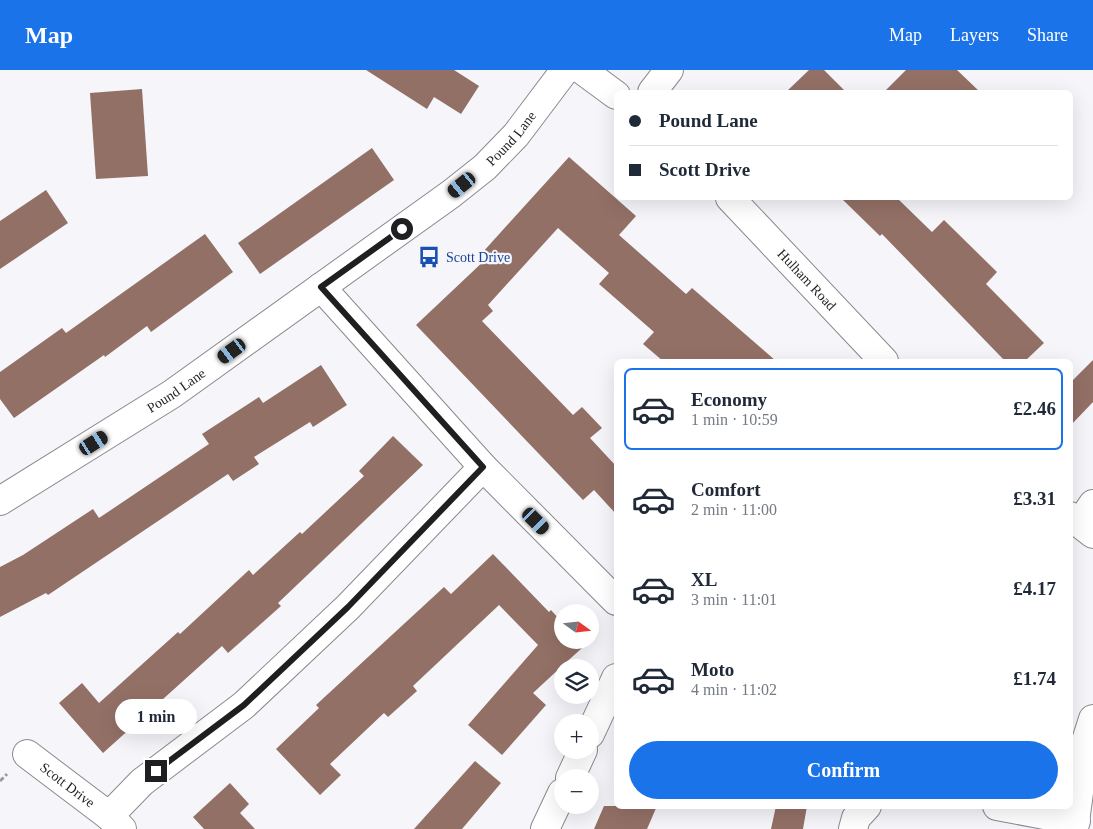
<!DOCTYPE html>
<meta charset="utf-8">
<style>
body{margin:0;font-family:Georgia,serif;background:#f6f6f7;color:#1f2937;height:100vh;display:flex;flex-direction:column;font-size:19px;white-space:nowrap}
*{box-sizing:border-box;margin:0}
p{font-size:16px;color:#747a83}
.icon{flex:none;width:28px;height:28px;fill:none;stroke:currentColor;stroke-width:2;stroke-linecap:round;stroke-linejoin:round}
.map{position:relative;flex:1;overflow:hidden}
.panel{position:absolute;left:614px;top:289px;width:459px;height:450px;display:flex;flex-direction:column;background:#fff;border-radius:8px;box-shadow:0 5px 20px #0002}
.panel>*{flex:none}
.hud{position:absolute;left:614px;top:20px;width:459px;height:110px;border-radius:8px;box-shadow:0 5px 20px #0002;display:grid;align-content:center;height:110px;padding:0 15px;background:#fff}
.needle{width:32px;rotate:105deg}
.controls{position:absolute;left:554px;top:534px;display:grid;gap:10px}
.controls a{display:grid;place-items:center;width:45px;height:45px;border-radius:50%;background:#fff;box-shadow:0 5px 20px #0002;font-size:25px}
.end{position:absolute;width:22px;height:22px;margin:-11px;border:6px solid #1f1f21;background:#fff;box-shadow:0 0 0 2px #fff}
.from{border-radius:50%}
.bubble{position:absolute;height:35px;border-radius:18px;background:#fff;box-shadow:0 5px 20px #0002;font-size:16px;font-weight:700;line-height:35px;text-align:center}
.car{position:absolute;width:15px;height:30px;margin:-15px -8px;border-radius:6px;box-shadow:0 0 4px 1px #0007;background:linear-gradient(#222 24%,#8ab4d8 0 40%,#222 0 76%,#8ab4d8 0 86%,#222 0)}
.hud b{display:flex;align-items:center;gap:18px;height:48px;font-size:19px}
.hud b+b{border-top:1px solid #e0e1e3}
.hud i{width:12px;height:12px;background:#1f2937}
ul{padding:9px 0 0;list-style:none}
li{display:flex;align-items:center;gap:15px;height:82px;margin:0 10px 8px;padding:0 5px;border:2px solid transparent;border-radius:8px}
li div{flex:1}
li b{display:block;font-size:19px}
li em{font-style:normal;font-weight:700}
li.on{border-color:#1a73e8}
li>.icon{width:45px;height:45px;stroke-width:1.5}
.action{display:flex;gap:10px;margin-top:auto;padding:10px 15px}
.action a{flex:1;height:58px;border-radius:30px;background:#1a73e8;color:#fff;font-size:20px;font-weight:700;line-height:58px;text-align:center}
header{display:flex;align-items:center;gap:30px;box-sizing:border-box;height:70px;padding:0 25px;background:#1a73e8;color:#fff}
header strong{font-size:24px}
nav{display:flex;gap:28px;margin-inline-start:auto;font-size:18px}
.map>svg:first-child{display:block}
</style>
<header>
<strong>Map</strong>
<nav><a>Map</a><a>Layers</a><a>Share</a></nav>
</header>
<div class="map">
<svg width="1093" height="759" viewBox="0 0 1093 759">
<rect width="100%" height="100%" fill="#f5f5fa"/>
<g fill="#937066">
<polygon points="366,0 454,0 479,16 461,44 434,27 427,39"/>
<polygon points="809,0 824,0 846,22 786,22"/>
<polygon points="906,0 957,0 980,22 884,22"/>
<polygon points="142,19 148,106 96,109 90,23"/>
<polygon points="372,78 394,110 260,204 238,173"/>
<polygon points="569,87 636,146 619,165 686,224 692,218 776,291 663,291 643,274 654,262 599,214 609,203 558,158 488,235 493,241 482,251 573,345 582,337 602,358 590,368 616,396 616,444 594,420 583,430 416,255 487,188 482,183"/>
<polygon points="46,120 68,153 0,199 0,151"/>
<polygon points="841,128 897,128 932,162 944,150 997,202 986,214 1044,273 1025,291 1005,291 882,164 880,166"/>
<polygon points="205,164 233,202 151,262 147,256 105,287 104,285 14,348 0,329 0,302 62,258 66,263"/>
<polygon points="1093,290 1093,332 1070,356 1070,313"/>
<polygon points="321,295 347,335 313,357 310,352 254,387 259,394 233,411 228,404 48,525 46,523 0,547 0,497 23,485 93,439 99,448 209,374 202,364 259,327 263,333"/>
<polygon points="393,366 423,395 278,533 281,536 228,583 222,576 103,683 59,633 82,613 99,633 178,562 180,564 249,500 253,505 300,462 302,464 364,406 359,401"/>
<polygon points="493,484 549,542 551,540 560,550 562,547 562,570 591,570 562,596 562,601 560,598 533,623 546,635 502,685 468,655 538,575 499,535 413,616 417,621 388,647 384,643 330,694 341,705 320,725 276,679 319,638 316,635 444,517 451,524"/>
<polygon points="475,691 501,713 462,759 414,759"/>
<polygon points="230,713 249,734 240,743 255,759 204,759 193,747"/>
<polygon points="604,736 657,736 647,759 594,759"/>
<polygon points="776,736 807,736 803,759 771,759"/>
</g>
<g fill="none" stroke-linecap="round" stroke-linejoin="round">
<g stroke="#8a8a8e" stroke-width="30">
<g id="minor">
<polyline points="582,0 616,25"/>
<polyline points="652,22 669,0"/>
<path id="s1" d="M730 128 884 291"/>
<polyline points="321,217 483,397 616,531"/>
<path id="s2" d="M0 431 172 324 451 124 485 97 516 65 565 0"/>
<polyline points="1070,446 1093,464"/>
<polyline points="1080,453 1093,434"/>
<polyline points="590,664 616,608"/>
<path id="s3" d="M27 684 109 746"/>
<polyline points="570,708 583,680"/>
<polyline points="997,736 1076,751"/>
<polyline points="122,759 109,746 142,712 244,635 348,537 483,397"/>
<polyline points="545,759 562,723"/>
<polyline points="853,759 856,748 867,736"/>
<polyline points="1074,759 1086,671 1093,649"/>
</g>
</g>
<polyline stroke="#9a9a9e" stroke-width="3" stroke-dasharray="5 2.5" stroke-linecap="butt" points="0,711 7,704"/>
<use href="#minor" stroke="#fff" stroke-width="28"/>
</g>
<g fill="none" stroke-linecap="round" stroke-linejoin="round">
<polyline stroke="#1f1f21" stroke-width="6" points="156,701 244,635 348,537 483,397 321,217 402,159"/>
</g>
<defs>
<g id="bus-bare" transform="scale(1.725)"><path d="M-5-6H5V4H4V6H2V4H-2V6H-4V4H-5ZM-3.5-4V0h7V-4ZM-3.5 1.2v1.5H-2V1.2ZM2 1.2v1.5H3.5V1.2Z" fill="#1a4fb4" stroke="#f5f5fa" stroke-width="2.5" paint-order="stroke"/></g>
</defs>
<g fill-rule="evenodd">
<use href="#bus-bare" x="429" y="187"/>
</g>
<g text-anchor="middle" stroke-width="4.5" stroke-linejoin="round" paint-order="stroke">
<g font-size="14" fill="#1f1f21" stroke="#f5f5fa">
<text dy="5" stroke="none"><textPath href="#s2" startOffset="628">Pound Lane</textPath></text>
<text dy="5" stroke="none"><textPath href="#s1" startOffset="112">Hulham Road</textPath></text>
<text dy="5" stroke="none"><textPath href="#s2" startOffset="208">Pound Lane</textPath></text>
<text dy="5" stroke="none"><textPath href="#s3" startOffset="51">Scott Drive</textPath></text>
</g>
<g font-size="14" fill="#164399" stroke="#f5f5fa" text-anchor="start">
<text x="446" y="192">Scott Drive</text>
</g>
</g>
</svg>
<div class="controls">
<a><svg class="needle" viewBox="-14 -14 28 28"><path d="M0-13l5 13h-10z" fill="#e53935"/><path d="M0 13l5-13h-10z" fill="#747a83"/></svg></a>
<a><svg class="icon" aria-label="layers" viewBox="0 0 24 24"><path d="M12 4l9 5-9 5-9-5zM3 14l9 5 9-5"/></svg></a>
<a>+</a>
<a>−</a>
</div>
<i class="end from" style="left:402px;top:159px"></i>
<i class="end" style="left:156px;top:701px"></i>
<div class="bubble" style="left:115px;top:629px;width:82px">1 min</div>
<i class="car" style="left:462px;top:115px;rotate:231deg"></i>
<i class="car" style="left:232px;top:281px;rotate:234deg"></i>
<i class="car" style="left:94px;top:373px;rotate:58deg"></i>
<i class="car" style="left:536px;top:451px;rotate:135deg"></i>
<div class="hud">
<b><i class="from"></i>Pound Lane</b>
<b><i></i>Scott Drive</b>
</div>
<section class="panel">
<ul>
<li class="on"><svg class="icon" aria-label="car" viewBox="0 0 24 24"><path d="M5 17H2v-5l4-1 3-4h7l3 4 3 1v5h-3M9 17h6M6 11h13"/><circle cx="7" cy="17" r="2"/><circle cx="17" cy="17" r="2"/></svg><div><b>Economy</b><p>1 min · 10:59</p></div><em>£2.46</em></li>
<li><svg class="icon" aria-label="car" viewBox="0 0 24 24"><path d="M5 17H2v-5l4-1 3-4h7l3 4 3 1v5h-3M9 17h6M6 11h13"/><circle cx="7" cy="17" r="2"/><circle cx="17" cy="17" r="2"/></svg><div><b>Comfort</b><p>2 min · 11:00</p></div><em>£3.31</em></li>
<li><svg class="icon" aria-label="car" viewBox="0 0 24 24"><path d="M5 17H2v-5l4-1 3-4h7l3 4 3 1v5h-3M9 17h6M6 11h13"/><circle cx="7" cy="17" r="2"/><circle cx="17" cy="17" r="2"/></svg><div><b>XL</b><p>3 min · 11:01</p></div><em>£4.17</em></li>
<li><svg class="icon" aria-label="car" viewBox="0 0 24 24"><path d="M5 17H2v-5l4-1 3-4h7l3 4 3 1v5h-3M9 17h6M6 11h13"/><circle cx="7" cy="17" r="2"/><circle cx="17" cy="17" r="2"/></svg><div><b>Moto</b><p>4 min · 11:02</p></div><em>£1.74</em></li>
</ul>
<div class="action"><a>Confirm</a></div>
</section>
</div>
